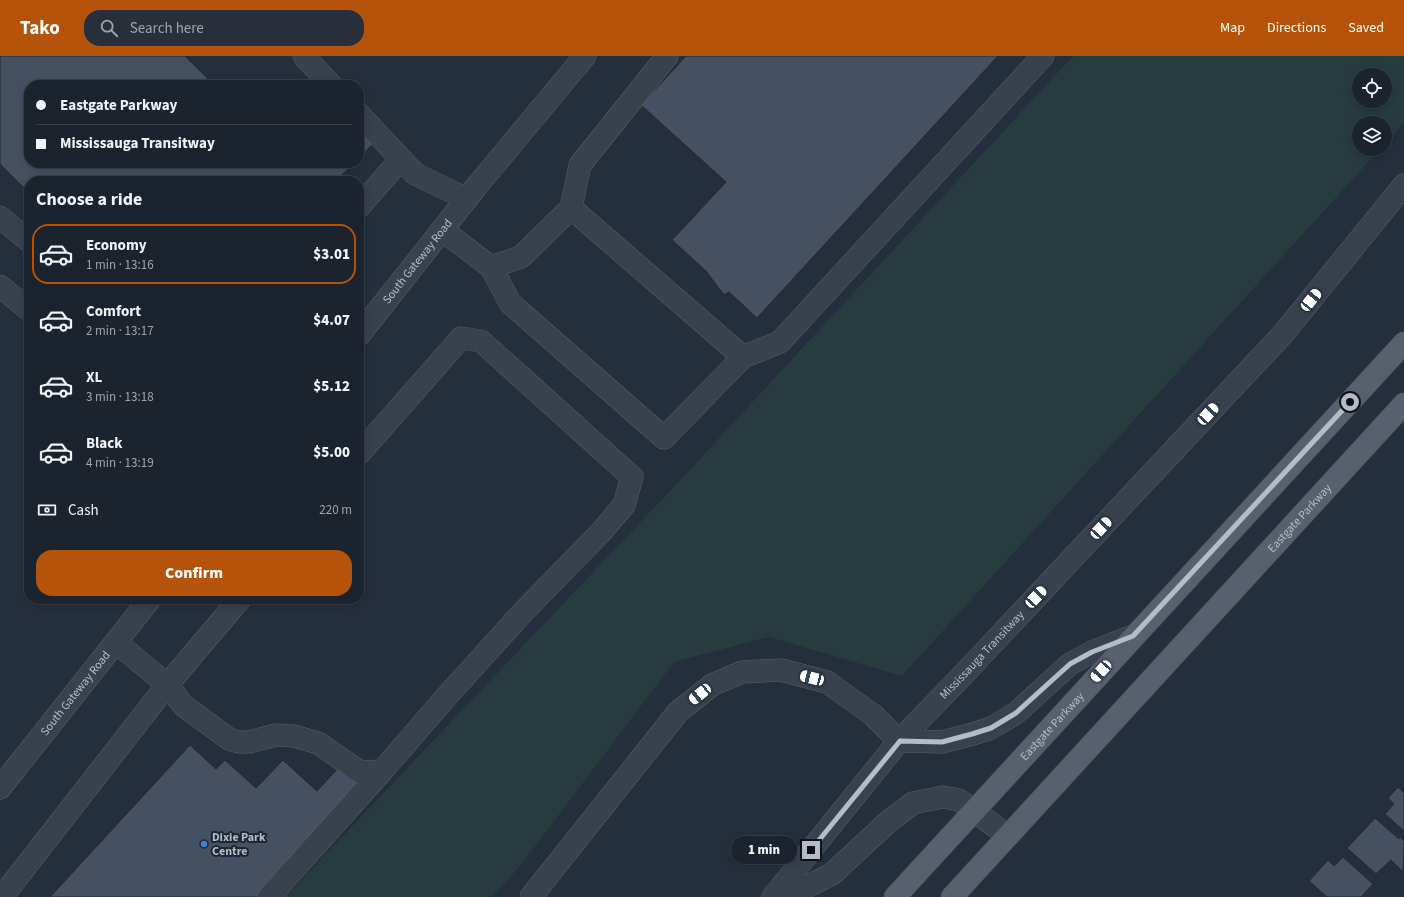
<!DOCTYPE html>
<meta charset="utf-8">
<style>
body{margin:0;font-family:"Source Sans 3",sans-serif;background:#282f3a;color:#f1f3f6;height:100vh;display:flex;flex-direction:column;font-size:15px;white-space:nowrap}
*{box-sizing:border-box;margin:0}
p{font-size:13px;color:#a0a4aa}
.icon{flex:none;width:22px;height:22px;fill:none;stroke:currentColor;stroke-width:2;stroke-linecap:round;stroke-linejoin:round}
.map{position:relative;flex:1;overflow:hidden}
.details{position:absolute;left:24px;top:120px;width:340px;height:428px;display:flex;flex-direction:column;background:#1b232e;border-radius:16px;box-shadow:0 2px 10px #0003,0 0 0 1px #39404a}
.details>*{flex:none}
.top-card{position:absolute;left:24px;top:24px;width:340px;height:88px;border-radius:16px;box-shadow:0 2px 10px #0003,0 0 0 1px #39404a;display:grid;align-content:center;height:88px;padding:0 12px;background:#1b232e}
.buttons{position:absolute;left:1352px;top:12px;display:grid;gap:8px}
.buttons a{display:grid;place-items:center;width:40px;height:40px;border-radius:50%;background:#1b232e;box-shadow:0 2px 10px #0003,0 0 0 1px #39404a;font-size:20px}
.end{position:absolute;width:18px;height:18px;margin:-9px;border:5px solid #b4bcc9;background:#111;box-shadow:0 0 0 2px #111}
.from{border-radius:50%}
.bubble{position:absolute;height:28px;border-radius:14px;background:#1b232e;box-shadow:0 2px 10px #0003,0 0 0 1px #39404a;font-size:13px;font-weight:800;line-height:28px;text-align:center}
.car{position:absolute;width:12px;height:24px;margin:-12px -6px;border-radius:5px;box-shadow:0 0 3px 1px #0007;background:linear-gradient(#fff 24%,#345 0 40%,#fff 0 76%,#345 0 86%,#fff 0)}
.top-card b{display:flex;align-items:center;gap:14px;height:38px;font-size:15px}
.top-card b+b{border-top:1px solid #39404a}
.top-card i{width:10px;height:10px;background:#f1f3f6}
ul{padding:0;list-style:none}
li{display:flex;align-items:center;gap:12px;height:60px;margin:0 8px 6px;padding:0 4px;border:2px solid transparent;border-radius:16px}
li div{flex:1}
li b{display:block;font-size:15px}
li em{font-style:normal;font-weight:800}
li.current{border-color:#b45309}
li>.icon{width:36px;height:36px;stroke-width:1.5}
h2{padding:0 12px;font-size:18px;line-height:48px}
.pay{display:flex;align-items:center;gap:10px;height:44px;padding:0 12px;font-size:15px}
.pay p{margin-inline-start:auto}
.button{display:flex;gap:8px;margin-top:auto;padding:8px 12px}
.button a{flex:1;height:46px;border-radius:16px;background:#b45309;color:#fff;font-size:16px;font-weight:800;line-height:46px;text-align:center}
header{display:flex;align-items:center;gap:24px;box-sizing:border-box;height:56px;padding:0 20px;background:#b45309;color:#fff}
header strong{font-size:19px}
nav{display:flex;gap:22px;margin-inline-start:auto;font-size:14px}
.search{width:280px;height:36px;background:#282f3a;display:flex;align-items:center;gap:10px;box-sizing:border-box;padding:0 14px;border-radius:16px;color:#a0a4aa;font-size:15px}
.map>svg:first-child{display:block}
</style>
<header>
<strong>Tako</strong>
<div class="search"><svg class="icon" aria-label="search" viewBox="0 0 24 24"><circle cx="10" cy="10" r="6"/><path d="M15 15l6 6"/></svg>Search here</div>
<nav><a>Map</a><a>Directions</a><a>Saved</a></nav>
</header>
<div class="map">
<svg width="1404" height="841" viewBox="0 0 1404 841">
<rect width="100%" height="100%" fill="#242f3e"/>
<path fill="#263c3f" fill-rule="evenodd" d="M1073 0H1404V67L1385 88V67H1359V93H1380L902 620 769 581 674 606 521 809 492 841H285L671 434ZM1359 19H1385V45H1359Z"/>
<g fill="#455162" stroke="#1f2835">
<polygon points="0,0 185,0 214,29 29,29 29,107 354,107 336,125 29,125 29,137 0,108"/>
<polygon points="686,0 998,0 757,262 729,236 724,239 706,215 672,184 726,126 641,49"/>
<polygon points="359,70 375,86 359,102"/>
<polygon points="190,689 216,713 225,704 256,732 283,704 317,735 341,709 363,730 260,841 50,841"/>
<polygon points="1398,731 1404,737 1404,775 1385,758 1394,748 1388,742"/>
<polygon points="1375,762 1399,783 1400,781 1404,785 1403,816 1391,804 1376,818 1347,792"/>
<polygon points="1343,801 1373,828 1361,841 1327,841 1309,825 1328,804 1334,810"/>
</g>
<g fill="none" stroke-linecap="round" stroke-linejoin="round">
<g stroke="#565f6c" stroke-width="23">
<g id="minor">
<polyline points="304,0 331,29"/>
<polyline points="359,58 415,118 467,143"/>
<polyline points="359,151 401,103"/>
<polyline points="571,152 743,301 780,286 1043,0"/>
<polyline points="0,161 29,185"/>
<polyline points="442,174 491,211 521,201 571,152 580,109 667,0"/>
<polyline points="491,211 510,247 664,382 743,301"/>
<polyline points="0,230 29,254"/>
<path id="s1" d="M359 279 476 131 585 0"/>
<polyline points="116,586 167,629 184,650 229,683 239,686 249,686 276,679 294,680 318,687 360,716 382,715 447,640 524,555 602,475 624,449 632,421 481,285 461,282 359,398"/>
<path id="s2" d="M0 732 150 543"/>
<polyline points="2,841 167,629 240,543"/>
<polyline points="269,841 382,715"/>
<polyline points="531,841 678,656 712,629 742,616 781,614 827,626 873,659 899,685 942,686 973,678 991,672 1016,657 1070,608 1092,596 1133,580"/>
<path id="s3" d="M773 841 899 685 961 621 1283 278 1404 129"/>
<polyline points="787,841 832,818 888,766 913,747 943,741 959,744 1008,780"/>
</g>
</g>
<g stroke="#414a57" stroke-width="23">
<g id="major">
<path id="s4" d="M895 841 1404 287"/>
<path id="s5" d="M952 841 1404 348"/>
</g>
</g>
<use href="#minor" stroke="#38414e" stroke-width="22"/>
<use href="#major" stroke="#56606e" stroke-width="22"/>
</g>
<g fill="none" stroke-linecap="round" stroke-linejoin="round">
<polyline stroke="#b4bcc9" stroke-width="5" points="811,794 900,685 942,686 972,678 991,672 1016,657 1070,608 1092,596 1133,580 1350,346"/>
</g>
<circle fill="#3f7fe0" stroke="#1d2633" stroke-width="1.5" cx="204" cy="788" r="4"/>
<g text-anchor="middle" stroke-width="4" stroke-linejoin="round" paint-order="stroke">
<g font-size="12" fill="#b4bcc9" stroke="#1d2633">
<text dy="4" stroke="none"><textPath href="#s1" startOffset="94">South Gateway Road</textPath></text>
<text dy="4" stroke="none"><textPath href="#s5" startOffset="514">Eastgate Parkway</textPath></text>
<text dy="4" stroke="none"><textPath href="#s3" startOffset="320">Mississauga Transitway</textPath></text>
<text dy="4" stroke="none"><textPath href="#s2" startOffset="121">South Gateway Road</textPath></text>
<text dy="4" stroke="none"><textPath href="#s4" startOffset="232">Eastgate Parkway</textPath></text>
</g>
<g font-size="12" font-weight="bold" fill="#b4bcc9" stroke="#1d2633" text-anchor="start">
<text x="212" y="785">Dixie Park<tspan x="212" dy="14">Centre</tspan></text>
</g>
</g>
</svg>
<div class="buttons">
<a><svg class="icon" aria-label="locate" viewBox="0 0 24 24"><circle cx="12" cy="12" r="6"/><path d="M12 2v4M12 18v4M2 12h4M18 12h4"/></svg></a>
<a><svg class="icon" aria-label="layers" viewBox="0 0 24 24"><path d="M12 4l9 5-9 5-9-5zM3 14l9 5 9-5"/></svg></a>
</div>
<i class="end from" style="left:1350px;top:346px"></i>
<i class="end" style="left:811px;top:794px"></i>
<div class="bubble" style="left:731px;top:780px;width:66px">1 min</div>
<i class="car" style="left:1311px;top:244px;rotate:39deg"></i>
<i class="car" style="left:1208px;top:358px;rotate:43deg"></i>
<i class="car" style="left:1101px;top:472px;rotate:43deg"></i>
<i class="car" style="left:1036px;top:541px;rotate:43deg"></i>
<i class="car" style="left:1101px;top:615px;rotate:222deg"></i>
<i class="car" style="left:812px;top:622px;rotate:285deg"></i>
<i class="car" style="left:700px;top:638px;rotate:231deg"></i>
<div class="top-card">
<b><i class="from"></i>Eastgate Parkway</b>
<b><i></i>Mississauga Transitway</b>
</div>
<section class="details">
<h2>Choose a ride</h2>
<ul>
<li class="current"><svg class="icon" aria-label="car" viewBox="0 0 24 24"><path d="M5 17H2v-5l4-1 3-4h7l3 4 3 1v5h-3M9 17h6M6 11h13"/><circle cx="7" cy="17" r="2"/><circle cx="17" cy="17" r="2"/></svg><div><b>Economy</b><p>1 min · 13:16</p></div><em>$3.01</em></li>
<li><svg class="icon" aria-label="car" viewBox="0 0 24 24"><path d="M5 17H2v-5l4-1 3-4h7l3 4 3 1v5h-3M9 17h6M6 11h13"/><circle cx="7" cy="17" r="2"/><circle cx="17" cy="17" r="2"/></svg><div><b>Comfort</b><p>2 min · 13:17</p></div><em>$4.07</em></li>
<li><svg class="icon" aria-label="car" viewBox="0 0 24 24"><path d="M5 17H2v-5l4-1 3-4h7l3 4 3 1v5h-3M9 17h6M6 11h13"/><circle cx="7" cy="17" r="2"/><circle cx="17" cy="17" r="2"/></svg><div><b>XL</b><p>3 min · 13:18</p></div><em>$5.12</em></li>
<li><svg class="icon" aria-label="car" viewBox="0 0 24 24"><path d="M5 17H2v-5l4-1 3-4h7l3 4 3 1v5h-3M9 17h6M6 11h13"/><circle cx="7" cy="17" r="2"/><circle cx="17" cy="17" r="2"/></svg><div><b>Black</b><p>4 min · 13:19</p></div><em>$5.00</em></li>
</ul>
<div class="pay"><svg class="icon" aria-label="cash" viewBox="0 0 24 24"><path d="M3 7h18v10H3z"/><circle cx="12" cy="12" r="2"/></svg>Cash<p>220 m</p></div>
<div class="button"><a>Confirm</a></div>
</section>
</div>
